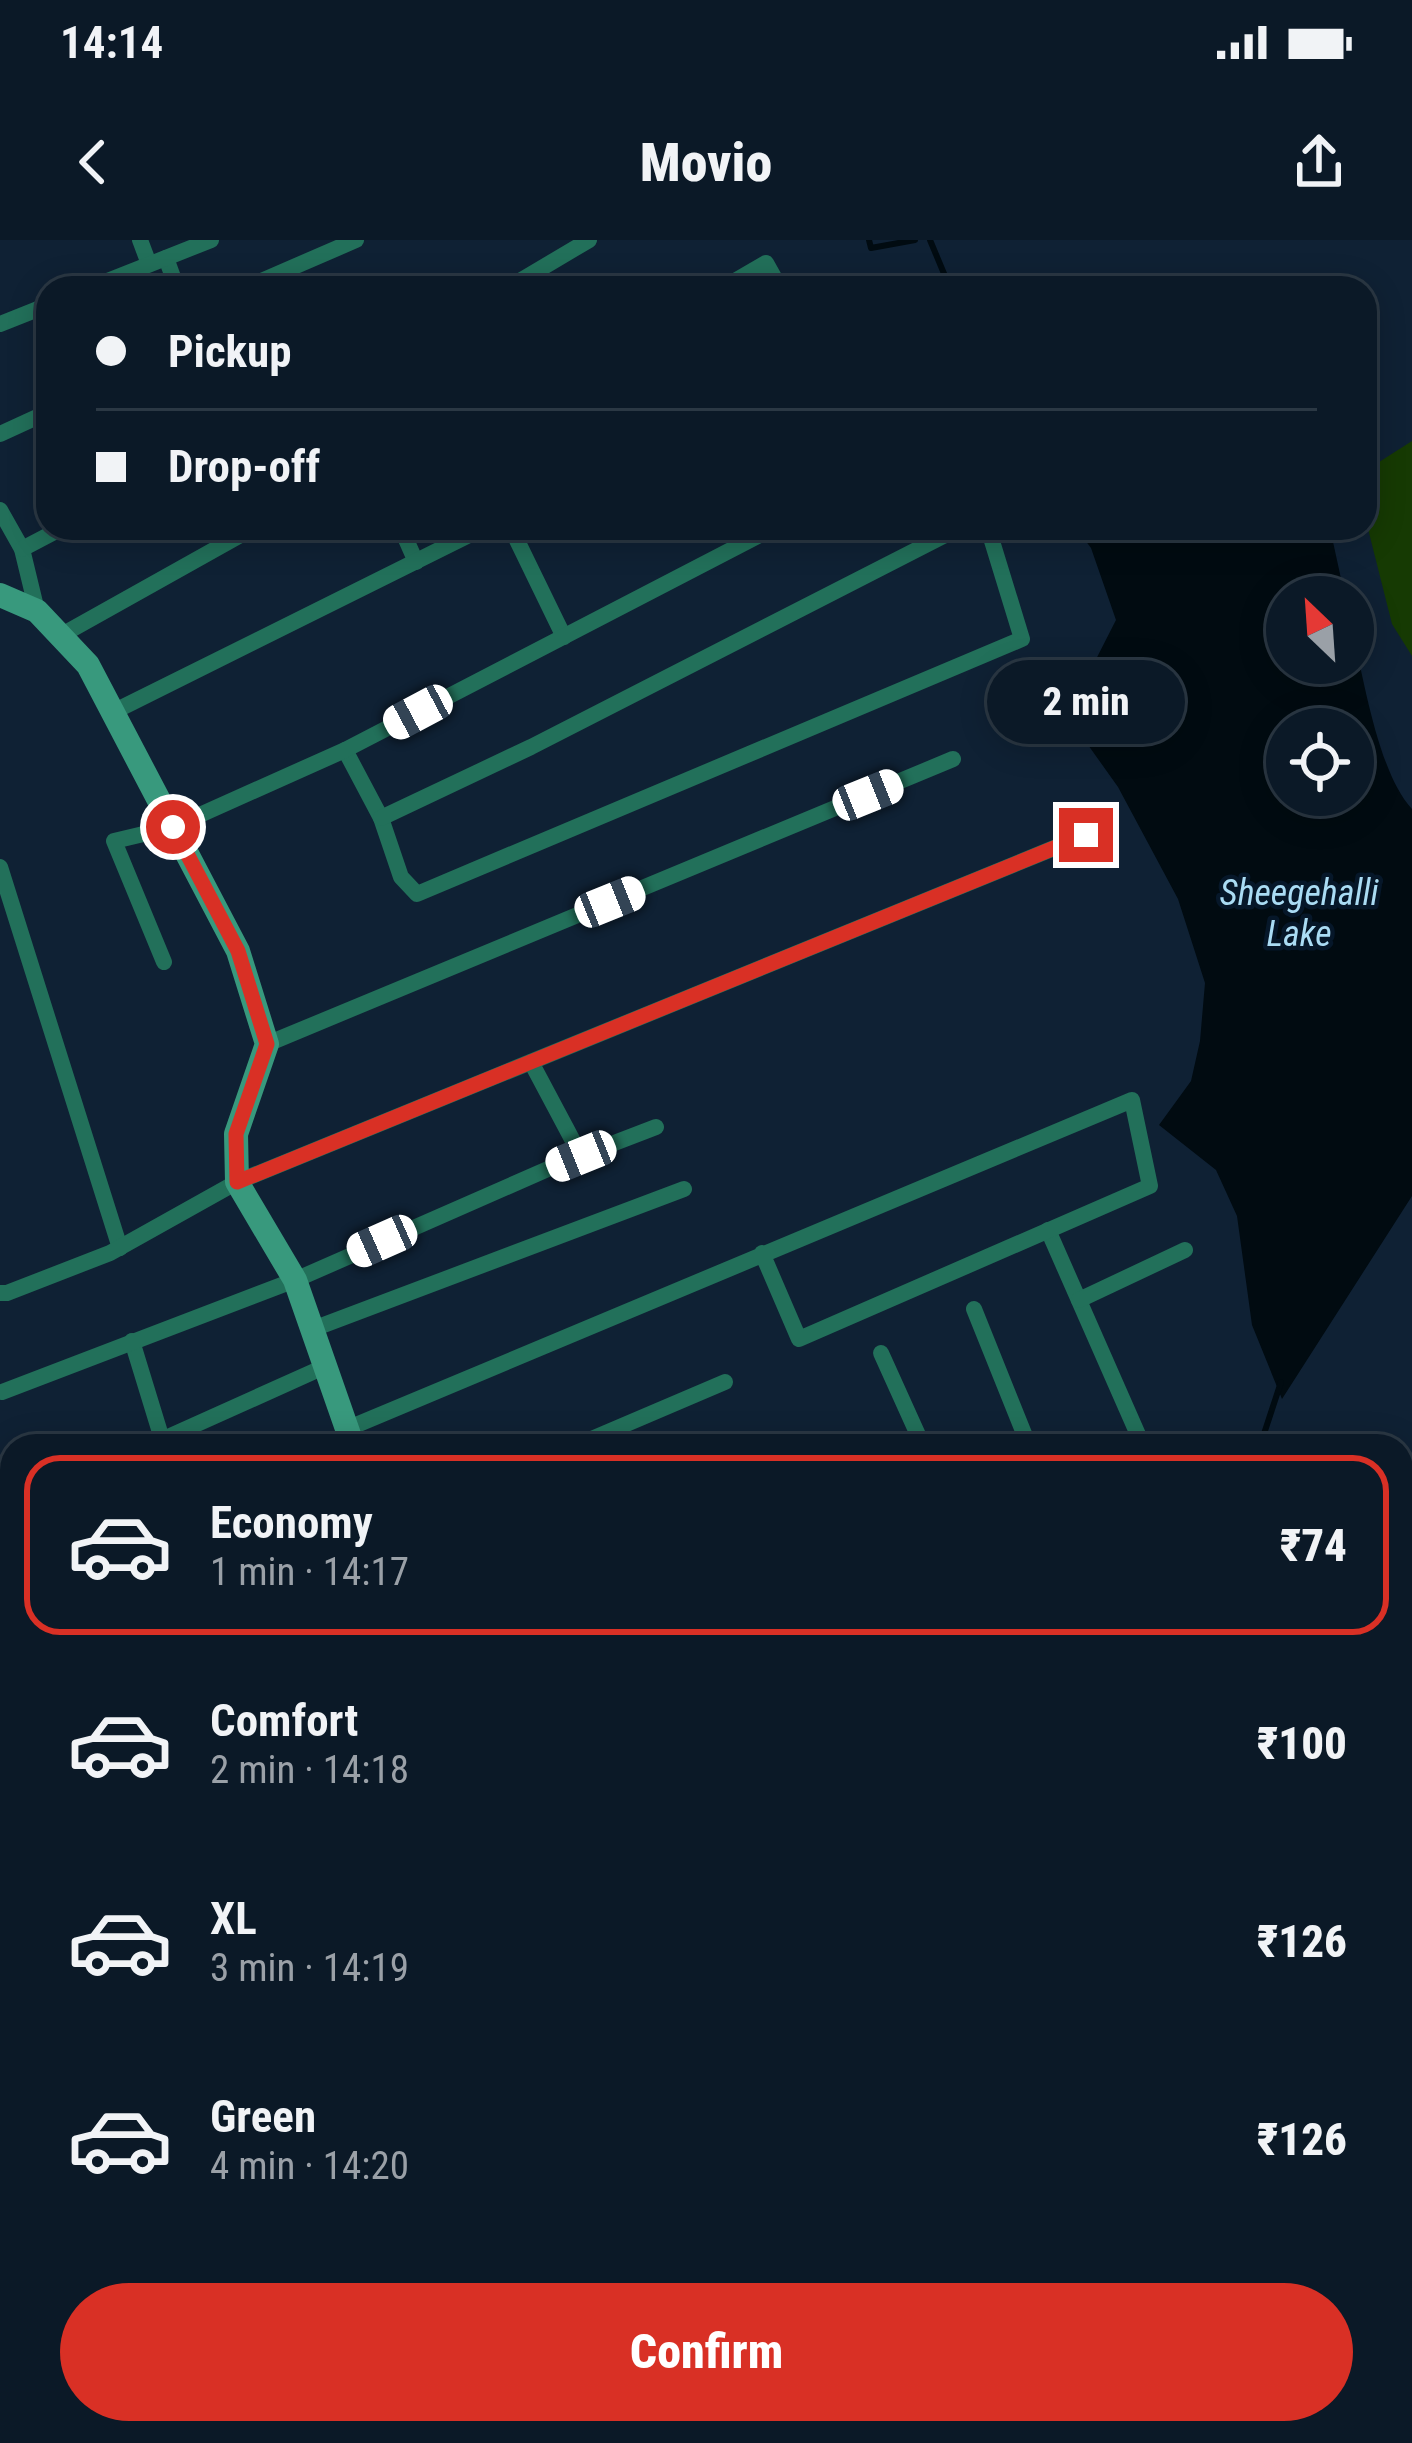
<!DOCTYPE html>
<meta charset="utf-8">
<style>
body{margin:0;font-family:"Roboto Condensed",sans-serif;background:#14222f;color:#f1f3f6;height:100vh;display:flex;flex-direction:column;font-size:45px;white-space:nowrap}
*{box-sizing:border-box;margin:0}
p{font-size:39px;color:#9aa0a7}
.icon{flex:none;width:66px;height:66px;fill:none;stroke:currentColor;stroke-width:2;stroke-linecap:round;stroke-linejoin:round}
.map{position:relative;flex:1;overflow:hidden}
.side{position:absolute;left:0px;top:1194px;width:1413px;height:1011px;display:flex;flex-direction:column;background:#0b1927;border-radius:36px 36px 0 0;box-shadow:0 6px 30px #0003,0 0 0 3px #2b3844}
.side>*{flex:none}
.hud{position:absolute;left:36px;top:36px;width:1341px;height:264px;border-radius:36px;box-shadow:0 6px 30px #0003,0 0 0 3px #2b3844;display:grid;align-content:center;height:264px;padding:0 60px;background:#0b1927}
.needle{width:78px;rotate:335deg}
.controls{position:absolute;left:1266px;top:336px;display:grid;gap:24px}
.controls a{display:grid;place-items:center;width:108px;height:108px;border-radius:50%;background:#0b1927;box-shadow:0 6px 30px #0003,0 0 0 3px #2b3844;font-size:60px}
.end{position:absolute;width:54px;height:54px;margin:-27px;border:15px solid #d93025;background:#fff;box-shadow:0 0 0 6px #fff}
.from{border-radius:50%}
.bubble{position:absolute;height:84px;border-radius:42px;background:#0b1927;box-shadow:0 6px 30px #0003,0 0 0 3px #2b3844;font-size:39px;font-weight:800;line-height:84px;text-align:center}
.car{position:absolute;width:36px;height:72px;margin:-36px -18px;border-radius:15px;box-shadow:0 0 9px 3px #0007;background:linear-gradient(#fff 24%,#345 0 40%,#fff 0 76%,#345 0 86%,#fff 0)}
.hud b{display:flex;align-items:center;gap:42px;height:114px;font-size:45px}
.hud b+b{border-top:3px solid #2b3844}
.hud i{width:30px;height:30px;background:#f1f3f6}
ul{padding:21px 0 0;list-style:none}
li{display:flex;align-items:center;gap:36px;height:180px;margin:0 24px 18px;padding:0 36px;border:6px solid transparent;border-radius:36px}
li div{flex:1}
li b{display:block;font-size:45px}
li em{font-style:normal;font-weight:800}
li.selected{border-color:#d93025}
li>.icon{width:108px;height:108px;stroke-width:1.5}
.button{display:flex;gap:24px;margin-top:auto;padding:24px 60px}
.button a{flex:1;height:138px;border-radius:72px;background:#d93025;color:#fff;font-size:48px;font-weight:800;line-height:138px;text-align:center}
.status{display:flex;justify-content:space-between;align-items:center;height:84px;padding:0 60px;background:#0b1927;direction:ltr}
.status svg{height:33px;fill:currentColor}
header{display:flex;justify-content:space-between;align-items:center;height:156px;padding:0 60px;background:#0b1927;font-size:54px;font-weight:800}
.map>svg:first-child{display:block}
</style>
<div class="status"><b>14:14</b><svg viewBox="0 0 49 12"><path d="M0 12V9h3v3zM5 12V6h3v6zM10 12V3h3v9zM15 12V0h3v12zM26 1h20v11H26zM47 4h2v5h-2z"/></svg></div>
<header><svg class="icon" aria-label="back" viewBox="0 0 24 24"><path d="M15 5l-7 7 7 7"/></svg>Movio<svg class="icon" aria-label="share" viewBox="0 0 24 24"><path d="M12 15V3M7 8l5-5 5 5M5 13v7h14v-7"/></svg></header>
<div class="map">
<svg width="1412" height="2203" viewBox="0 0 1412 2203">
<rect width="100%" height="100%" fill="#0f2134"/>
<polygon fill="#163a03" points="1412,201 1412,416 1392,384 1365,277 1365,231"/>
<path fill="#010b11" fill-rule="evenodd" d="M1076 288H1330L1345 357H1287V423H1353V393C1364 441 1379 534 1412 569V956L1282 1159 1252 1085 1237 976 1216 930 1159 885 1191 841 1200 801 1205 743 1178 659 1118 547 1071 481 1089 433 1116 380 1091 308ZM1287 489H1353V555H1287Z"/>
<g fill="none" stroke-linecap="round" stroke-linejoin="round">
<g stroke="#010b11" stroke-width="6">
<polyline points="869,0 871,8 915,0"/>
<polyline points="930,0 950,48"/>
<polyline points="1260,1206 1281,1142"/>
</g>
<g stroke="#22705a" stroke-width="16">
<polyline points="140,0 149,24"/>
<polyline points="166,18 177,48"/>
<polyline points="90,48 211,0"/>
<polyline points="245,48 356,0"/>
<polyline points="508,48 589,0"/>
<polyline points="723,48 766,23 780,48"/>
<polyline points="0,84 48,65"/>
<polyline points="0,194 48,172"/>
<polyline points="0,270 22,309 37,371"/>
<polyline points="401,288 416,322"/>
<polyline points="511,288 564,397"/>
<polyline points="22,309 62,288"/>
<polyline points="60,396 253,288"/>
<polyline points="113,472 483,288"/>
<polyline points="345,510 381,578 401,637 417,654 1022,399 988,288"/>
<polyline points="381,578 531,507 959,288"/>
<polyline points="0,627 120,1008"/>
<polyline points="164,722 114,601 173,587 345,510 773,288"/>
<polyline points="267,804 953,519"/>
<polyline points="531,822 581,916"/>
<polyline points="1048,990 1143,1206"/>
<polyline points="0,1053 7,1053 110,1013 237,942 1086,595"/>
<polyline points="1079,1060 1185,1010"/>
<polyline points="974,1069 1029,1206"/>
<polyline points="313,1089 684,949"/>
<polyline points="132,1101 162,1199"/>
<polyline points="881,1113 923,1206"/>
<polyline points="2,1152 295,1040 557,925 656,887"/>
<polyline points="349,1188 1132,860 1150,946 799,1099 762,1013"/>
<polyline points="148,1206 326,1126"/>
<polyline points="575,1206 725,1142"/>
<polyline points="0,1273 6,1270"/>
<polyline points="0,1376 12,1371"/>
<polyline points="0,1483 12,1509"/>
<polyline points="1401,1501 1404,1499"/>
<polyline points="0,1713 12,1738"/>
<polyline points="0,1891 12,1894"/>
<polyline points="150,2193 151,2203"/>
</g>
<g stroke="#38997d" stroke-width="24">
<polyline points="0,355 37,371 88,425 238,711 267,804 236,894 237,942 295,1040 353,1206"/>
<polyline points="1401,1833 1412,1841"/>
</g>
</g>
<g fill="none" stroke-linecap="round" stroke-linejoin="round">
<polyline stroke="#d93025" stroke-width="15" points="173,587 238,711 267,804 236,894 237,942 1086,595"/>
</g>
<g text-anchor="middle" stroke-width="9" stroke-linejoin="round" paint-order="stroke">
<g font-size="36" font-style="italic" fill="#aadcf4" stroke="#061729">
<text x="1299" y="665">Sheegehalli<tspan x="1299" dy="41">Lake</tspan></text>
</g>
</g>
</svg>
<div class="controls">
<a><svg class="needle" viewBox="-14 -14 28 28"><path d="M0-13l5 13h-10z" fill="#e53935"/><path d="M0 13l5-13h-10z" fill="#9aa0a7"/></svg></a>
<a><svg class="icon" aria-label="locate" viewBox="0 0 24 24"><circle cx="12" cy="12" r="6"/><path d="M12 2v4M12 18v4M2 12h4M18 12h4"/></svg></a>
</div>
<i class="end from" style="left:173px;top:587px"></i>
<i class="end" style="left:1086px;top:595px"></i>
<div class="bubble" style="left:987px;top:420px;width:198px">2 min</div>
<i class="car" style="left:418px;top:472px;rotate:242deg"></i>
<i class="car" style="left:868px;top:555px;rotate:68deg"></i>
<i class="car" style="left:610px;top:662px;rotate:68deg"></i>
<i class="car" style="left:581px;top:916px;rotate:248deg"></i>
<i class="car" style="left:382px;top:1001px;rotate:246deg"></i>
<div class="hud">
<b><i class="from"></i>Pickup</b>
<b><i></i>Drop-off</b>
</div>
<section class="side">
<ul>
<li class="selected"><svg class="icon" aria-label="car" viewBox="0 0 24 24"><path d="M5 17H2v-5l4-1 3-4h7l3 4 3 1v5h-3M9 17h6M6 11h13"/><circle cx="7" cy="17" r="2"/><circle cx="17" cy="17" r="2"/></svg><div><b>Economy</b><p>1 min · 14:17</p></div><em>₹74</em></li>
<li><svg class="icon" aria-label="car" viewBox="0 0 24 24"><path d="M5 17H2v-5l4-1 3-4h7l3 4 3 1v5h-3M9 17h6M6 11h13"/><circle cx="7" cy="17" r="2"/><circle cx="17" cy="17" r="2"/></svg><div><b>Comfort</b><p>2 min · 14:18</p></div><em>₹100</em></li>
<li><svg class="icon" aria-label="car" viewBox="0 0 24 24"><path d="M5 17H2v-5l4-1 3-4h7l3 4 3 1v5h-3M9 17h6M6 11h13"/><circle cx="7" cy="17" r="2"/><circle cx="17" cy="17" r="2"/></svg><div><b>XL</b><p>3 min · 14:19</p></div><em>₹126</em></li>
<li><svg class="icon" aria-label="car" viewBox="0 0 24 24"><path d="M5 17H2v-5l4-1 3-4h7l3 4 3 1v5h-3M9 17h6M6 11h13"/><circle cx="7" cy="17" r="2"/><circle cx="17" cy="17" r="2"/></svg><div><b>Green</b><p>4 min · 14:20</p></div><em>₹126</em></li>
</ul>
<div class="button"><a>Confirm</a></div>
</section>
</div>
